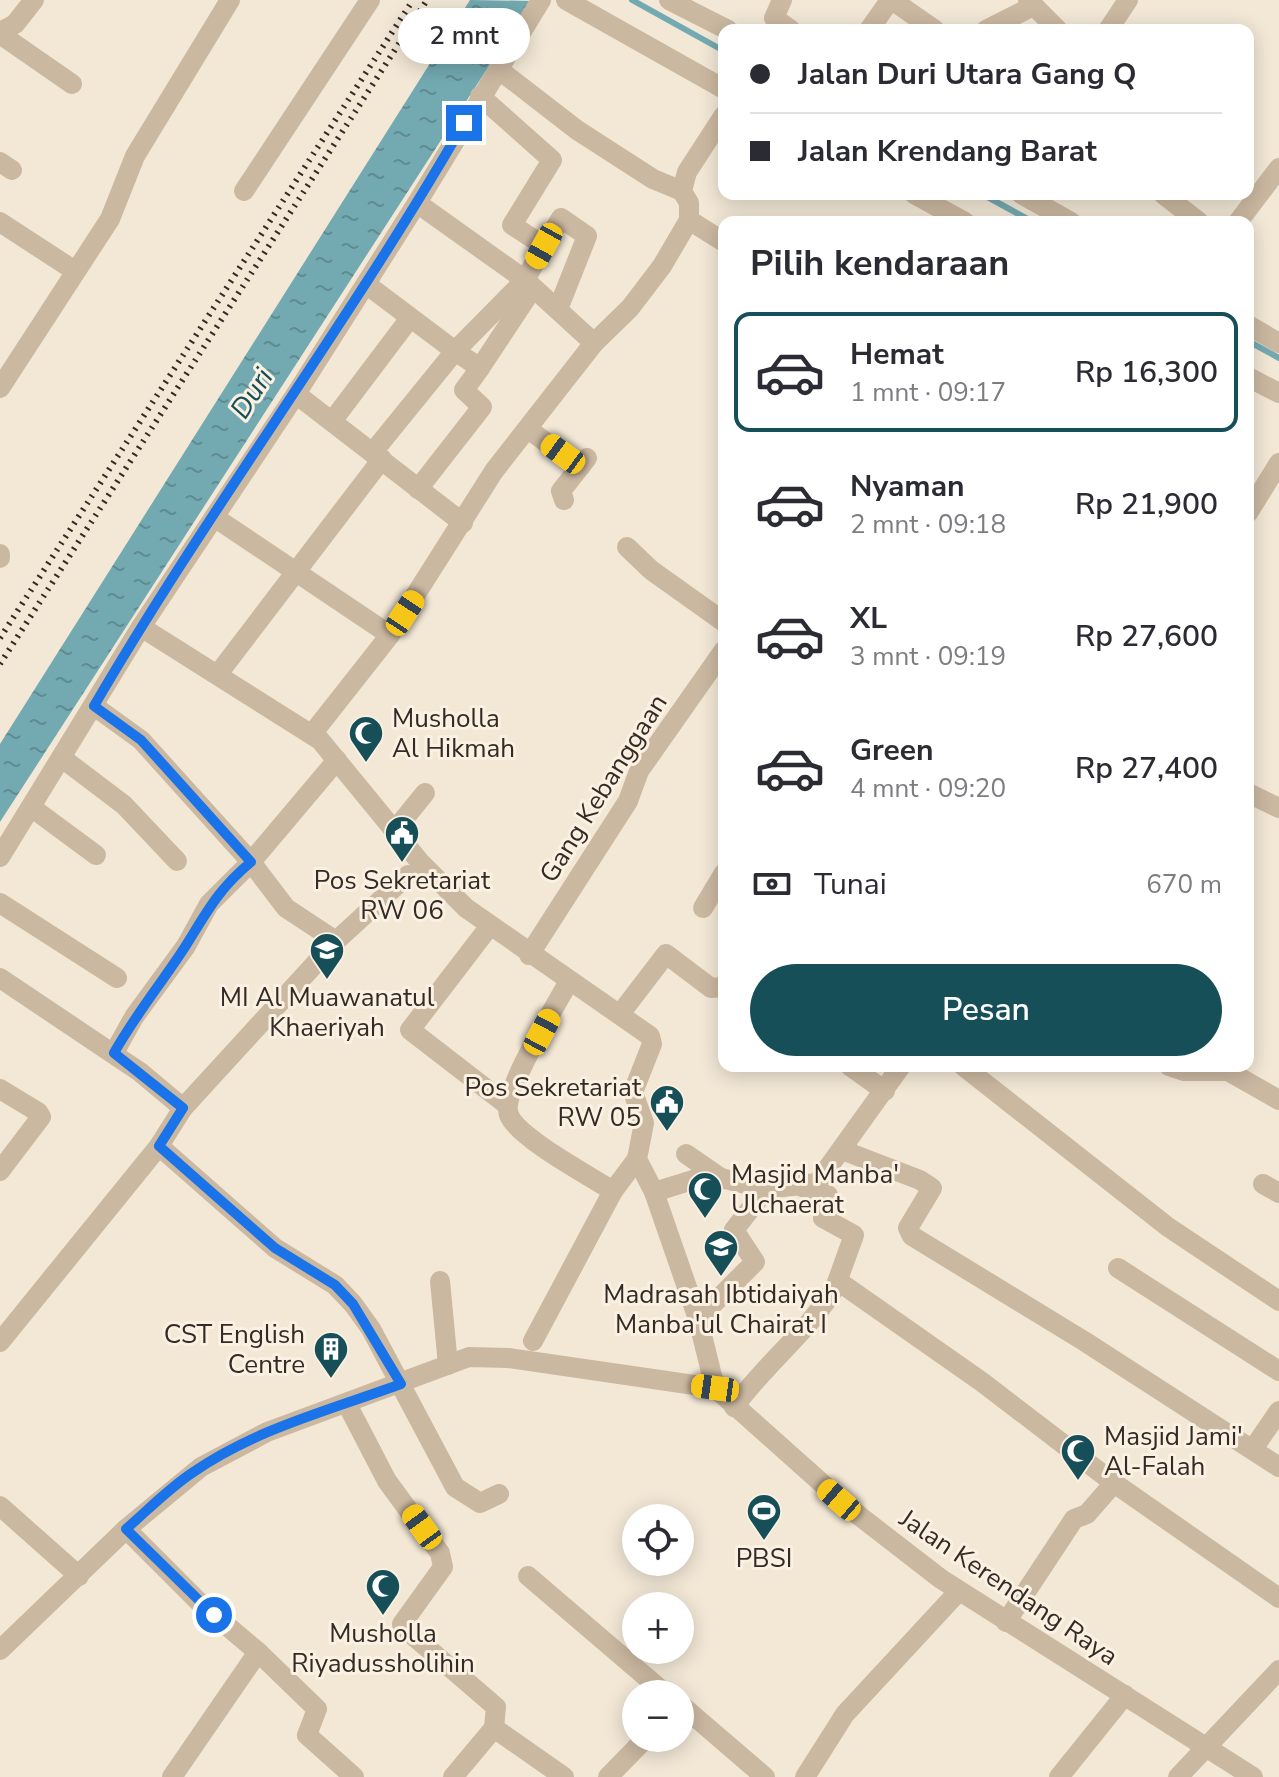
<!DOCTYPE html>
<html lang="id">
<meta charset="utf-8">
<style>
body{margin:0;font-family:"Nunito Sans",sans-serif;background:#f2f2f3;color:#2b2b33;height:100vh;display:flex;flex-direction:column;font-size:30px;white-space:nowrap}
*{box-sizing:border-box;margin:0}
p{font-size:26px;color:#7c7c81}
.icon{flex:none;width:44px;height:44px;fill:none;stroke:currentColor;stroke-width:2;stroke-linecap:round;stroke-linejoin:round}
.map{position:relative;flex:1;overflow:hidden}
.sheet{position:absolute;left:718px;top:216px;width:536px;height:856px;display:flex;flex-direction:column;background:#fff;border-radius:16px;box-shadow:0 4px 20px #0003}
.sheet>*{flex:none}
.banner{position:absolute;left:718px;top:24px;width:536px;height:176px;border-radius:16px;box-shadow:0 4px 20px #0003;display:grid;align-content:center;height:176px;padding:0 32px;background:#fff}
.tools{position:absolute;left:622px;top:1504px;display:grid;gap:16px}
.tools a{display:grid;place-items:center;width:72px;height:72px;border-radius:50%;background:#fff;box-shadow:0 4px 20px #0003;font-size:40px}
.end{position:absolute;width:36px;height:36px;margin:-18px;border:10px solid #1a73e8;background:#fff;box-shadow:0 0 0 4px #fff}
.from{border-radius:50%}
.bubble{position:absolute;height:56px;border-radius:28px;background:#fff;box-shadow:0 4px 20px #0003;font-size:26px;font-weight:600;line-height:56px;text-align:center}
.car{position:absolute;width:24px;height:48px;margin:-24px -12px;border-radius:10px;box-shadow:0 0 6px 2px #0007;background:linear-gradient(#f5c518 24%,#345 0 40%,#f5c518 0 76%,#345 0 86%,#f5c518 0)}
.banner b{display:flex;align-items:center;gap:28px;height:76px;font-size:30px}
.banner b+b{border-top:2px solid #e1e1e2}
.banner i{width:20px;height:20px;background:#2b2b33}
ul{padding:0;list-style:none}
li{display:flex;align-items:center;gap:24px;height:120px;margin:0 16px 12px;padding:0 16px;border:4px solid transparent;border-radius:16px}
li div{flex:1}
li b{display:block;font-size:30px}
li em{font-style:normal;font-weight:600}
li.selected{border-color:#174f59}
li>.icon{width:72px;height:72px;stroke-width:1.5}
h2{padding:0 32px;font-size:36px;line-height:96px}
.pay{display:flex;align-items:center;gap:20px;height:88px;padding:0 32px;font-size:30px}
.pay p{margin-inline-start:auto}
.action{display:flex;gap:16px;margin-top:auto;padding:16px 32px}
.action a{flex:1;height:92px;border-radius:48px;background:#174f59;color:#fff;font-size:32px;font-weight:600;line-height:92px;text-align:center}
.map>svg:first-child{display:block}
</style>
<div class="map">
<svg width="1279" height="1777" viewBox="0 0 1279 1777">
<defs>
<pattern id="water-ripples" width="26" height="14" patternUnits="userSpaceOnUse" patternTransform="scale(2)"><rect width="26" height="14" fill="#73aab2"/><path d="M2 4q2-2 4 0t4 0M15 11q2-2 4 0t4 0" fill="none" stroke="#5f8b91"/></pattern>
</defs>
<rect width="100%" height="100%" fill="#f3e8d6"/>
<polygon fill="url(#water-ripples)" points="470,0 531,1 0,822 0,744"/>
<g fill="none" stroke-linecap="round" stroke-linejoin="round">
<g stroke="#73aab2" stroke-width="6">
<polyline points="632,0 724,51"/>
<polyline points="982,194 1033,222"/>
<polyline points="1248,341 1279,358"/>
</g>
<g stroke="#cbb8a1" stroke-width="20">
<polyline points="669,0 728,30"/>
<polyline points="782,0 774,18 791,30"/>
<polyline points="892,0 935,30"/>
<polyline points="1028,0 1058,30"/>
<polyline points="869,30 890,0"/>
<polyline points="986,30 1033,6"/>
<polyline points="1108,30 1128,0"/>
<polyline points="0,32 15,24 34,0"/>
<polyline points="0,34 72,84"/>
<polyline points="498,69 577,130 653,179 682,191"/>
<polyline points="0,162 12,170"/>
<polyline points="244,191 370,0"/>
<polyline points="1021,194 1071,222"/>
<polyline points="1163,194 1199,222"/>
<polyline points="417,203 525,280 594,343"/>
<polyline points="689,220 724,242"/>
<polyline points="0,222 75,271"/>
<polyline points="544,246 561,218 587,236 558,309"/>
<polyline points="366,284 455,351 373,452"/>
<polyline points="1248,325 1279,343"/>
<polyline points="480,368 533,288"/>
<polyline points="0,388 110,219 135,156 230,0"/>
<polyline points="296,394 463,523"/>
<polyline points="333,420 410,318"/>
<polyline points="528,429 580,467"/>
<polyline points="418,489 482,407 464,390 480,368 455,351 525,280 544,246 512,225 552,160 480,96"/>
<polyline points="564,500 561,491 587,458"/>
<polyline points="1248,513 1279,463"/>
<polyline points="214,517 390,635"/>
<polyline points="627,547 651,570 724,622"/>
<polyline points="141,627 320,740 420,862 466,908 650,1036 652,1044 633,1092 644,1123 637,1159 654,1192 698,1319 715,1388"/>
<polyline points="218,674 382,459"/>
<polyline points="94,706 141,740 251,862 286,908 336,941"/>
<polyline points="312,734 390,635 494,471 594,343 630,308 662,266 689,220 689,203 682,191 687,172 724,115"/>
<polyline points="62,758 124,805 177,861"/>
<polyline points="1248,793 1279,808"/>
<polyline points="31,807 96,855"/>
<polyline points="395,830 425,793"/>
<polyline points="0,903 117,978"/>
<polyline points="703,908 724,873"/>
<polyline points="489,927 410,1030 506,1104"/>
<polyline points="529,955 628,801 639,771 724,650"/>
<polyline points="0,978 140,1072 183,1108"/>
<path d="M569 981C557 1004 500 1094 509 1115 518 1138 590 1176 613 1191"/>
<polyline points="620,1014 666,954 711,988 724,987"/>
<polyline points="114,1053 134,1017 186,946 209,904 251,862 337,760"/>
<polyline points="850,1066 885,1091"/>
<polyline points="963,1066 1168,1227 1279,1301"/>
<polyline points="1169,1066 1184,1071 1228,1071 1279,1100"/>
<polyline points="0,1089 38,1112 41,1117 0,1171"/>
<polyline points="159,1146 275,1248 335,1285 353,1304 371,1329 455,1487 480,1503 499,1494"/>
<polyline points="842,1150 920,1180 932,1188 908,1228 912,1236 1084,1341 1279,1467"/>
<polyline points="686,1154 718,1176"/>
<polyline points="1263,1184 1279,1193"/>
<polyline points="802,1187 828,1195 823,1218 854,1235 836,1285"/>
<polyline points="654,1192 709,1175 766,1189 817,1183 901,1066"/>
<polyline points="1118,1268 1279,1371"/>
<polyline points="440,1281 448,1365"/>
<polyline points="698,1319 755,1262 734,1230 766,1189"/>
<polyline points="533,1341 613,1191 637,1159"/>
<polyline points="0,1342 159,1146 183,1108 336,941 408,875"/>
<polyline points="347,1404 387,1481 440,1553 443,1567 402,1624 403,1627 496,1707 494,1728 564,1777"/>
<path d="M734 1407C763 1366 815 1325 836 1285L845 1286 982 1382 1114 1483 1279 1598"/>
<polyline points="1253,1449 1279,1411"/>
<polyline points="0,1506 79,1576"/>
<polyline points="126,1529 200,1603 258,1652 317,1709 307,1735 354,1777"/>
<polyline points="528,1576 666,1694"/>
<polyline points="1006,1622 1074,1519 1087,1514 1114,1483"/>
<polyline points="680,1704 765,1777"/>
<polyline points="172,1777 258,1652"/>
<polyline points="453,1777 494,1728"/>
<polyline points="608,1777 646,1738"/>
<polyline points="805,1777 845,1714 959,1591"/>
<polyline points="1059,1777 1125,1695"/>
<polyline points="1178,1777 1279,1670"/>
</g>
<g stroke="#cbb8a1" stroke-width="20">
<polyline points="566,0 724,89"/>
<polyline points="914,194 965,222"/>
<polyline points="1238,222 1279,168"/>
<polyline points="1248,377 1279,393"/>
<polyline points="0,554 0,558"/>
<polyline points="0,857 141,627 296,394 417,203 541,0"/>
<polyline points="0,1650 126,1529 201,1467 267,1432 469,1357 508,1358 715,1388 853,1511 941,1579 1253,1777"/>
</g>
<g stroke="#352b25" stroke-width="6" stroke-dasharray="2 6" stroke-linecap="butt">
<polyline points="0,638 413,0"/>
<polyline points="0,664 427,0"/>
</g>
</g>
<g fill="none" stroke-linecap="round" stroke-linejoin="round">
<path stroke="#1a73e8" stroke-width="10" d="M214 1615 126 1529C148 1510 168 1489 192 1473 255 1429 330 1410 401 1384L353 1304 335 1285 275 1248 159 1146 183 1108 114 1053C134 1017 160 985 183 950 206 914 217 890 251 862L141 740 94 706C210 507 349 323 464 123"/>
</g>
<defs>
<g id="mosque-pin" transform="scale(1.8)"><path d="M0 17L-7.5 6A9.5 9.5 0 1 1 7.5 6Z" fill="#174f59" stroke="#faf1e2"/><path d="M3.5-4.9A6 6 0 1 0 3.5 4.9A5 5 0 1 1 3.5-4.9Z" fill="#fff"/></g>
<g id="civic-pin" transform="scale(1.8)"><path d="M0 17L-7.5 6A9.5 9.5 0 1 1 7.5 6Z" fill="#174f59" stroke="#faf1e2"/><path d="M-.6-6.5H3V-4.5H.6V-3L4-1V1h2V6H-6V1h2V-1L-.6-3ZM-1.2 2.5V6h2.4V2.5Z" fill="#fff"/></g>
<g id="school-pin" transform="scale(1.8)"><path d="M0 17L-7.5 6A9.5 9.5 0 1 1 7.5 6Z" fill="#174f59" stroke="#faf1e2"/><path d="M0-5L7-2L0 1L-7-2ZM-4 1L0 2.5L4 1V4Q0 6-4 4Z" fill="#fff"/></g>
<g id="building-pin" transform="scale(1.8)"><path d="M0 17L-7.5 6A9.5 9.5 0 1 1 7.5 6Z" fill="#174f59" stroke="#faf1e2"/><path d="M-4-6H4V6H1V3H-1V6H-4ZM-2.5-4.3h1.7v1.8h-1.7ZM.8-4.3h1.7v1.8H.8ZM-2.5-1h1.7V.8h-1.7ZM.8-1h1.7V.8H.8Z" fill="#fff"/></g>
<g id="stadium-pin" transform="scale(1.8)"><path d="M0 17L-7.5 6A9.5 9.5 0 1 1 7.5 6Z" fill="#174f59" stroke="#faf1e2"/><path d="M0-5a6.5 5 0 1 0 0 10a6.5 5 0 1 0 0-10ZM-3.5-1.8h7v3.6h-7Z" fill="#fff"/></g>
</defs>
<g fill-rule="evenodd">
<use href="#mosque-pin" x="366" y="733"/>
<use href="#civic-pin" x="402" y="833"/>
<use href="#school-pin" x="327" y="950"/>
<use href="#civic-pin" x="667" y="1102"/>
<use href="#mosque-pin" x="705" y="1189"/>
<use href="#school-pin" x="721" y="1247"/>
<use href="#building-pin" x="331" y="1349"/>
<use href="#mosque-pin" x="1078" y="1451"/>
<use href="#stadium-pin" x="764" y="1511"/>
<use href="#mosque-pin" x="383" y="1586"/>
</g>
<g text-anchor="middle" stroke-width="6" stroke-linejoin="round" paint-order="stroke">
<g font-size="26" fill="#352b25" stroke="#faf1e2">
<text x="392" y="727" text-anchor="start">Musholla<tspan x="392" dy="30">Al Hikmah</tspan></text>
<text x="402" y="889">Pos Sekretariat<tspan x="402" dy="30">RW 06</tspan></text>
<text x="327" y="1006">MI Al Muawanatul<tspan x="327" dy="30">Khaeriyah</tspan></text>
<text x="641" y="1096" text-anchor="end">Pos Sekretariat<tspan x="641" dy="30">RW 05</tspan></text>
<text x="731" y="1183" text-anchor="start">Masjid Manba'<tspan x="731" dy="30">Ulchaerat</tspan></text>
<text x="721" y="1303">Madrasah Ibtidaiyah<tspan x="721" dy="30">Manba'ul Chairat I</tspan></text>
<text x="305" y="1343" text-anchor="end">CST English<tspan x="305" dy="30">Centre</tspan></text>
<text x="1104" y="1445" text-anchor="start">Masjid Jami'<tspan x="1104" dy="30">Al-Falah</tspan></text>
<text x="764" y="1567">PBSI</text>
<text x="383" y="1642">Musholla<tspan x="383" dy="30">Riyadussholihin</tspan></text>
</g>
<g font-size="26" fill="#352b25" stroke="#faf1e2">
<text transform="translate(603 788) rotate(-58)" y="9">Gang Kebanggaan</text>
<text transform="translate(1009 1587) rotate(34)" y="9">Jalan Kerendang Raya</text>
</g>
<g font-size="28" font-style="italic" fill="#174f59" stroke="#faf1e2">
<text transform="translate(251 393) rotate(-57)" y="10">Duri</text>
</g>
</g>
</svg>
<div class="tools">
<a><svg class="icon" aria-label="locate" viewBox="0 0 24 24"><circle cx="12" cy="12" r="6"/><path d="M12 2v4M12 18v4M2 12h4M18 12h4"/></svg></a>
<a>+</a>
<a>−</a>
</div>
<i class="end from" style="left:214px;top:1615px"></i>
<i class="end" style="left:464px;top:123px"></i>
<div class="bubble" style="left:398px;top:8px;width:132px">2 mnt</div>
<i class="car" style="left:544px;top:246px;rotate:209deg"></i>
<i class="car" style="left:563px;top:454px;rotate:306deg"></i>
<i class="car" style="left:405px;top:613px;rotate:33deg"></i>
<i class="car" style="left:542px;top:1032px;rotate:28deg"></i>
<i class="car" style="left:715px;top:1388px;rotate:278deg"></i>
<i class="car" style="left:839px;top:1500px;rotate:311deg"></i>
<i class="car" style="left:422px;top:1527px;rotate:324deg"></i>
<div class="banner">
<b><i class="from"></i>Jalan Duri Utara Gang Q</b>
<b><i></i>Jalan Krendang Barat</b>
</div>
<section class="sheet">
<h2>Pilih kendaraan</h2>
<ul>
<li class="selected"><svg class="icon" aria-label="car" viewBox="0 0 24 24"><path d="M5 17H2v-5l4-1 3-4h7l3 4 3 1v5h-3M9 17h6M6 11h13"/><circle cx="7" cy="17" r="2"/><circle cx="17" cy="17" r="2"/></svg><div><b>Hemat</b><p>1 mnt · 09:17</p></div><em>Rp 16,300</em></li>
<li><svg class="icon" aria-label="car" viewBox="0 0 24 24"><path d="M5 17H2v-5l4-1 3-4h7l3 4 3 1v5h-3M9 17h6M6 11h13"/><circle cx="7" cy="17" r="2"/><circle cx="17" cy="17" r="2"/></svg><div><b>Nyaman</b><p>2 mnt · 09:18</p></div><em>Rp 21,900</em></li>
<li><svg class="icon" aria-label="car" viewBox="0 0 24 24"><path d="M5 17H2v-5l4-1 3-4h7l3 4 3 1v5h-3M9 17h6M6 11h13"/><circle cx="7" cy="17" r="2"/><circle cx="17" cy="17" r="2"/></svg><div><b>XL</b><p>3 mnt · 09:19</p></div><em>Rp 27,600</em></li>
<li><svg class="icon" aria-label="car" viewBox="0 0 24 24"><path d="M5 17H2v-5l4-1 3-4h7l3 4 3 1v5h-3M9 17h6M6 11h13"/><circle cx="7" cy="17" r="2"/><circle cx="17" cy="17" r="2"/></svg><div><b>Green</b><p>4 mnt · 09:20</p></div><em>Rp 27,400</em></li>
</ul>
<div class="pay"><svg class="icon" aria-label="cash" viewBox="0 0 24 24"><path d="M3 7h18v10H3z"/><circle cx="12" cy="12" r="2"/></svg>Tunai<p>670 m</p></div>
<div class="action"><a>Pesan</a></div>
</section>
</div>
